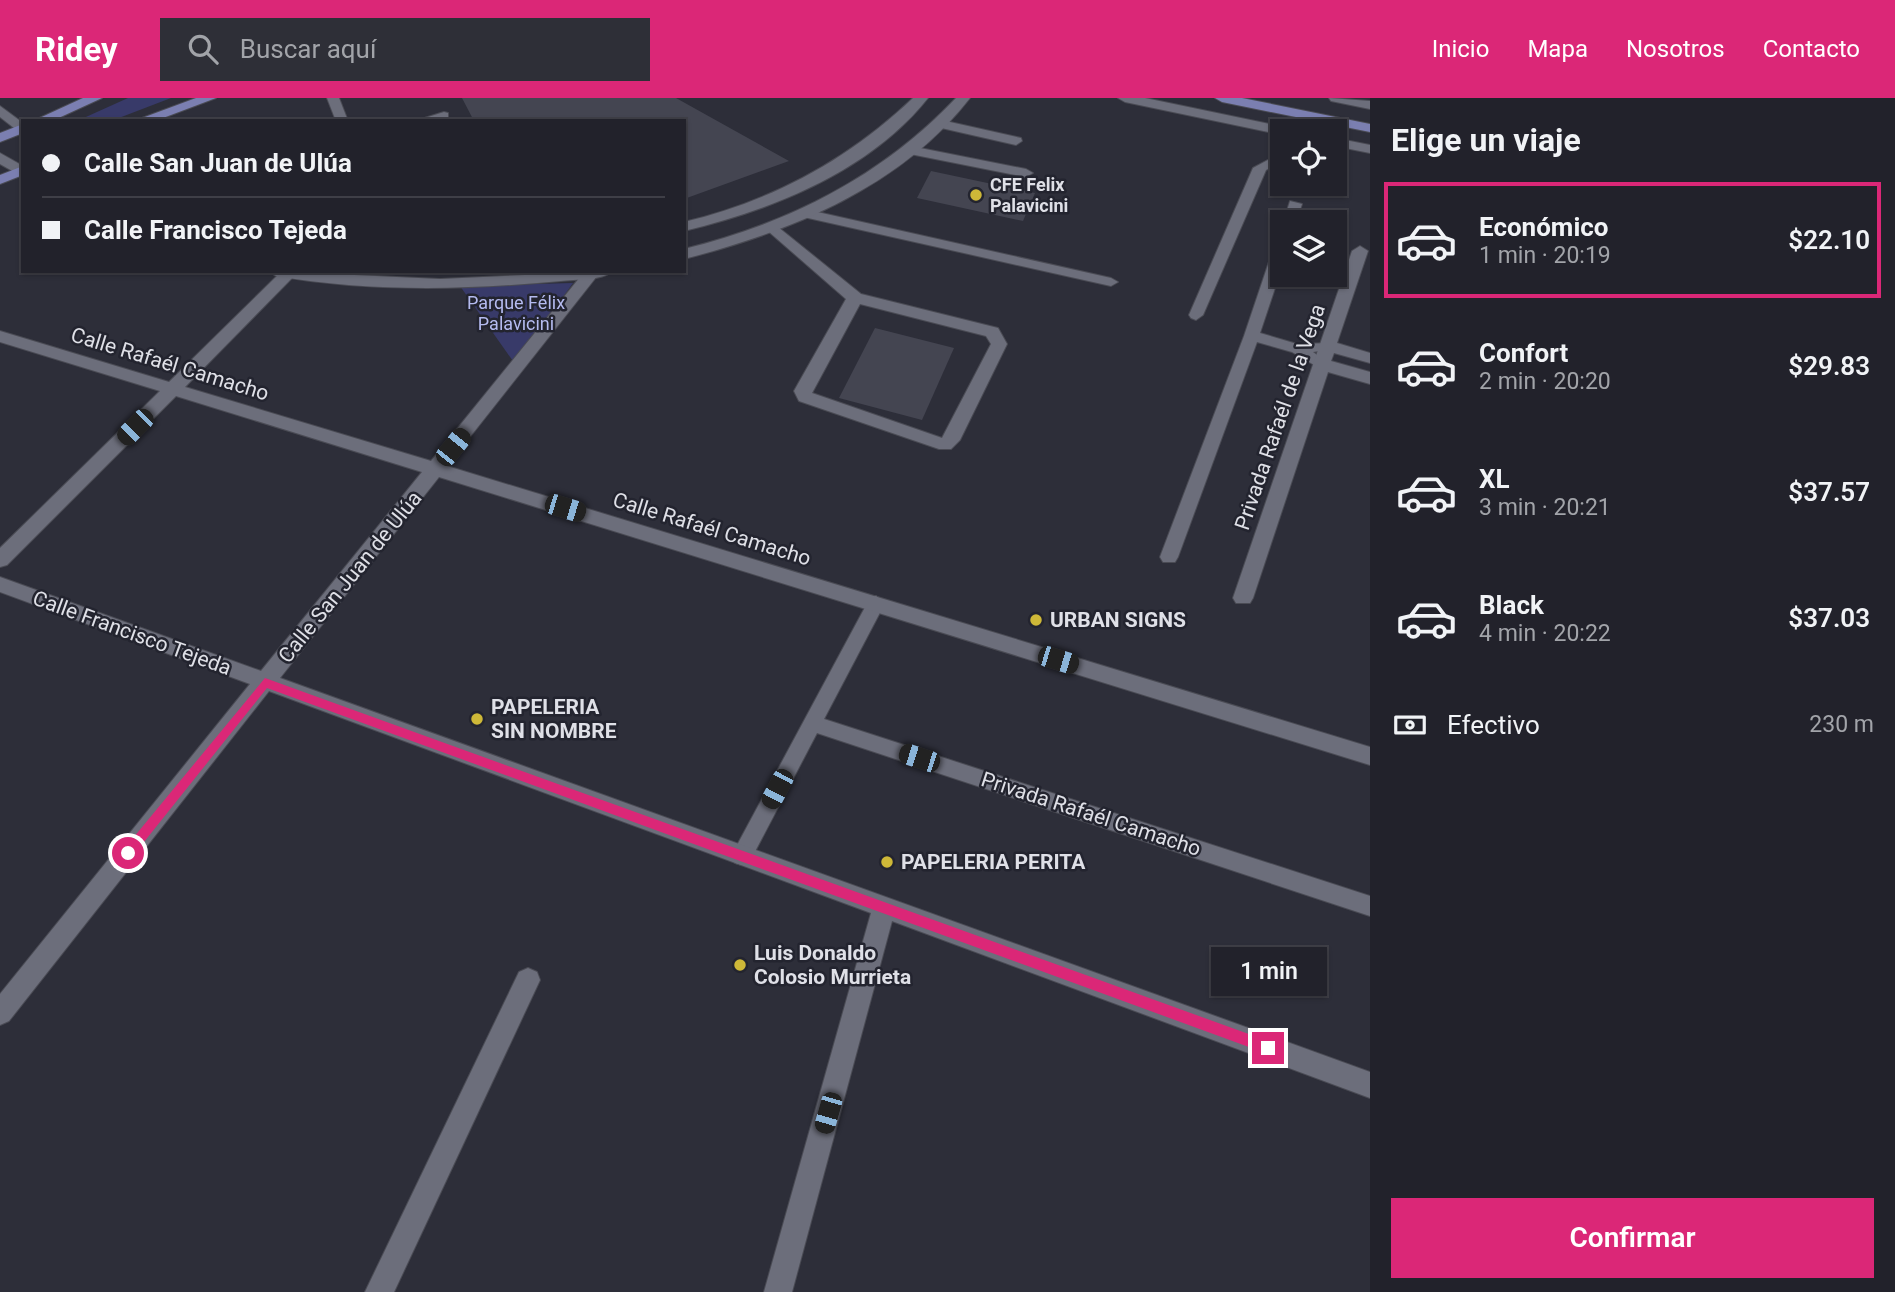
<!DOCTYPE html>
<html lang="es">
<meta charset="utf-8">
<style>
body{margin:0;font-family:Roboto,sans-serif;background:#2e2f37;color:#f1f3f6;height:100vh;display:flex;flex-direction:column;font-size:26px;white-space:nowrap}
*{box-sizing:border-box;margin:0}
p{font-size:23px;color:#a2a4a9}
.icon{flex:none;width:38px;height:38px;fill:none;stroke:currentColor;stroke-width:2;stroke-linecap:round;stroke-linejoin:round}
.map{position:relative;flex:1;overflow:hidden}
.sheet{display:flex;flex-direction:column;background:#22222b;width:525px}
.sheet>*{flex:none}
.top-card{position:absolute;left:21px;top:21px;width:665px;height:154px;border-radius:0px;box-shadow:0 2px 5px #0004,0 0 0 2px #3f3f47;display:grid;align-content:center;height:154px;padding:0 21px;background:#22222b}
.buttons{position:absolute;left:1270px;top:21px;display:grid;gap:14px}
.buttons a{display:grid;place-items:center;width:77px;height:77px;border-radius:0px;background:#22222b;box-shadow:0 2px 5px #0004,0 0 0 2px #3f3f47;font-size:35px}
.end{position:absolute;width:32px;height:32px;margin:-16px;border:9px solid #db2777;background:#fff;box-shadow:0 0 0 4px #fff}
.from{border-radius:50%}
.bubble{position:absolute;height:49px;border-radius:0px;background:#22222b;box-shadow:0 2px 5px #0004,0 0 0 2px #3f3f47;font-size:23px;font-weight:600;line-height:49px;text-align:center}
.car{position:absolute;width:21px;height:42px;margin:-21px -10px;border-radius:9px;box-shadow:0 0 5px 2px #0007;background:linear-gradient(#222 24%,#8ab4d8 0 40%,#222 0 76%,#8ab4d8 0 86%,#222 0)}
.top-card b{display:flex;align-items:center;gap:24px;height:66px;font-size:26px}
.top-card b+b{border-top:2px solid #3f3f47}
.top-card i{width:18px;height:18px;background:#f1f3f6}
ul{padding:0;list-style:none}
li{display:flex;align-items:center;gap:21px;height:116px;margin:0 14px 10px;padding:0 7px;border:4px solid transparent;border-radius:0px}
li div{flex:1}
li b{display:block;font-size:26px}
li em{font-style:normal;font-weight:600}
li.current{border-color:#db2777}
li>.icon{width:63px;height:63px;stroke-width:1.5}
h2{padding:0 21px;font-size:32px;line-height:84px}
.pay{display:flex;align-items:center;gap:18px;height:77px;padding:0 21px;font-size:26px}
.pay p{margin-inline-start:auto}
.cta{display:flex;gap:14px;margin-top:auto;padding:14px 21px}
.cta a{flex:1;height:80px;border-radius:0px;background:#db2777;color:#fff;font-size:28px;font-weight:600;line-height:80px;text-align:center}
header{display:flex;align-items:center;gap:42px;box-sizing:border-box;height:98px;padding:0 35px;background:#db2777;color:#fff}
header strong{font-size:33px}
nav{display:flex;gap:38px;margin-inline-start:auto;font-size:24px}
.search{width:490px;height:63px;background:#2e2f37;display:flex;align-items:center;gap:18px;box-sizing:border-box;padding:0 24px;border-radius:0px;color:#a2a4a9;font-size:26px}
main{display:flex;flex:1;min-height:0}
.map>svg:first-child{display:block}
</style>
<header>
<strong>Ridey</strong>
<div class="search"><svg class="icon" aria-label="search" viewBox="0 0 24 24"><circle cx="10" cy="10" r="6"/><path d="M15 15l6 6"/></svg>Buscar aquí</div>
<nav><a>Inicio</a><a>Mapa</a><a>Nosotros</a><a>Contacto</a></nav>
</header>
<main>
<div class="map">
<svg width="1370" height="1194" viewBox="0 0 1370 1194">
<rect width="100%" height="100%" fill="#2d2e39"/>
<g fill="#383a69">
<polygon points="128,0 171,0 111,23 77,23"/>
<polygon points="573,185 515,266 460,188"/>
</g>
<g fill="#444551">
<polygon points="462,0 676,0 789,63 684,101 684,23 474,23"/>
<polygon points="931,73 1035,95 1023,123 917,100"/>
<polygon points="875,230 954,250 922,322 839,300"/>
</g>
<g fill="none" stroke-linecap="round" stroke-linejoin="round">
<g stroke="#4a4b54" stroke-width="2">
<g id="service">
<polygon points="327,0 339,0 348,23 336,23"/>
<polygon points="444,14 448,15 448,21 415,23"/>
<polygon points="941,22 1021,40 1022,43 1016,47 937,29 937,23"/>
<polygon points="910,48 1026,71 1033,75 1026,79 905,55 905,49"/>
<polygon points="1283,54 1283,63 1266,72 1203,217 1196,222 1191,220 1189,217 1253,70"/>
<polygon points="1290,103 1302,106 1296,124 1283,125"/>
<polygon points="804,111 1111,180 1118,184 1111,188 799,118 799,112"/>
<polygon points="1283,139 1283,166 1260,235 1297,246 1332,245 1332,251 1313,254 1329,266 1321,271 1292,254 1257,244 1178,459 1175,464 1163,464 1160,459 1244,238 1276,143"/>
<polygon points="876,498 885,505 824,621 1370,798 1370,818 817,635 749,765 742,767 735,765 731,758 735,751 870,500"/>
</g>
</g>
<g stroke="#4a4b54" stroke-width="2">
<g id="minor">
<path d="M773 125 861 196 998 230 1007 246 960 342 951 351H939L799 303 794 293 846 201 768 133 765 130ZM860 206 986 238 991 246 942 340 812 295Z"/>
<polygon points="1360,148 1368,153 1337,245 1370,255 1370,265 1334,255 1331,263 1370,274 1370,286 1328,274 1253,500 1250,505 1236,505 1233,500 1352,153"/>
<polygon points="282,173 296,176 185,289 431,363 585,173 601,173 447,368 1370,649 1370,667 439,379 280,580 1370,974 1370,1000 892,823 792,1194 764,1194 871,815 269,593 9,923 0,927 0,896 250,586 0,494 0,479 261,573 422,374 176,298 7,467 0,469 0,450 160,293 0,244 0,233 169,284"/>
<polygon points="528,870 537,874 540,882 394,1194 365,1194 519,874"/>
</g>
</g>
<g stroke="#4a4b54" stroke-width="2">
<g id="tertiary">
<path d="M913 0H928C870 73 772 112 684 133V124C772 103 848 62 913 0Z"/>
<path d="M956 0H970C901 89 790 134 684 161V151C789 125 881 79 956 0Z"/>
<polygon points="1118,0 1145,0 1284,29 1291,33 1283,33 1283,37 1125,4"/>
<polygon points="1329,0 1370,3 1370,11 1331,3"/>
<polygon points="0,8 23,25 23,37 0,19"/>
<polygon points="1335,40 1370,47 1370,55 1335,48"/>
<polygon points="0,55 23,68 23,79 0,66"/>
<path d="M268 173 440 181 613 173C602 183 575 181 561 183 465 192 371 194 276 178Z"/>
</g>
</g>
<g stroke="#4a4b54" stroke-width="2">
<g id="primary">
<polygon points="83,0 102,0 52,23 33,23"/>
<polygon points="196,0 216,0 155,23 134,23"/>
<polygon points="1215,0 1242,0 1370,26 1370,34 1222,4"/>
<polygon points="23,26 23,35 0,44 0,35"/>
<polygon points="23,68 23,77 0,86 0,77"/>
</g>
</g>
<use href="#service" fill="#6c6e7b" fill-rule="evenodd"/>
<use href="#minor" fill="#6c6e7b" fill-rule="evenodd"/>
<use href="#tertiary" fill="#6c6e7b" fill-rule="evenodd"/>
<use href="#primary" fill="#7b7fb1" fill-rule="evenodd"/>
</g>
<polygon fill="#db2777" points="265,580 1268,943 1275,950 1268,956 267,590 132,759 124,759 124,751"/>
<g fill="#ceb838" stroke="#23242f" stroke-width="2.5">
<circle cx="976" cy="97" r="7"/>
<circle cx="1036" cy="522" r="7"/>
<circle cx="477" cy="621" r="7"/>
<circle cx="887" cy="764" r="7"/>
<circle cx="740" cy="867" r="7"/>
</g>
<g text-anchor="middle" stroke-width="5" stroke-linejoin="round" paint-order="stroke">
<g font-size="18" font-weight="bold" fill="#dfe0e7" stroke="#23242f" text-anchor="start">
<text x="990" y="93">CFE Felix<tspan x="990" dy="21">Palavicini</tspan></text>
</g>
<g font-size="18" fill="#b5bbf0" stroke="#23242f">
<text x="516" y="211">Parque Félix<tspan x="516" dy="21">Palavicini</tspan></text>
</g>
<g font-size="21" fill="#dfe0e7" stroke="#23242f">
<text transform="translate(170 266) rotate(17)" y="7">Calle Rafaél Camacho</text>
<text transform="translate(1280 319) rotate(-71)" y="7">Privada Rafaél de la Vega</text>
<text transform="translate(712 431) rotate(17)" y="7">Calle Rafaél Camacho</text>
<text transform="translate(350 479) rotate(-51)" y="7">Calle San Juan de Ulúa</text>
<text transform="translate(132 535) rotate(20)" y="7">Calle Francisco Tejeda</text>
<text transform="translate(1091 716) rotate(18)" y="7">Privada Rafaél Camacho</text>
</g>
<g font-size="21" font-weight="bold" fill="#dfe0e7" stroke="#23242f" text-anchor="start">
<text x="1050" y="529">URBAN SIGNS</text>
<text x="491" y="616">PAPELERIA<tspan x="491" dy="24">SIN NOMBRE</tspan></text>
<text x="901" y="771">PAPELERIA PERITA</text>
<text x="754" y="862">Luis Donaldo<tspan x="754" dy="24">Colosio Murrieta</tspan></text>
</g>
</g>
</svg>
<div class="buttons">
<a><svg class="icon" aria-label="locate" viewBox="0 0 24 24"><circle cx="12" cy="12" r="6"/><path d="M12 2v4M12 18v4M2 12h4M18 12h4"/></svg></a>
<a><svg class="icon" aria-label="layers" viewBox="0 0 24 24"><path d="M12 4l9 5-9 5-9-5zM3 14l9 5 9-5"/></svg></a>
</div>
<i class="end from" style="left:128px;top:755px"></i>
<i class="end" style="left:1268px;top:950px"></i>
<div class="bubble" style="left:1211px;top:849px;width:116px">1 min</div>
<i class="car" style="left:135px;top:329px;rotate:225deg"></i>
<i class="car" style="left:453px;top:349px;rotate:39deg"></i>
<i class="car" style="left:565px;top:410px;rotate:107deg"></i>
<i class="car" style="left:1058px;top:562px;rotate:107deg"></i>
<i class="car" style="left:919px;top:660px;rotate:288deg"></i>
<i class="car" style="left:777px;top:691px;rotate:208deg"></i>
<i class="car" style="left:828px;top:1015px;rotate:196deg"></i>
<div class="top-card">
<b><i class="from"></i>Calle San Juan de Ulúa</b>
<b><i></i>Calle Francisco Tejeda</b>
</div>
</div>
<section class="sheet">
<h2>Elige un viaje</h2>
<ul>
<li class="current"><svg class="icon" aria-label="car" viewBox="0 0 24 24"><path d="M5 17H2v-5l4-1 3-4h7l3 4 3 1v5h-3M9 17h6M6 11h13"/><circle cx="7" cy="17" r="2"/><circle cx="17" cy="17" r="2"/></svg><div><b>Económico</b><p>1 min · 20:19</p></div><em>$22.10</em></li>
<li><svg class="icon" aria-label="car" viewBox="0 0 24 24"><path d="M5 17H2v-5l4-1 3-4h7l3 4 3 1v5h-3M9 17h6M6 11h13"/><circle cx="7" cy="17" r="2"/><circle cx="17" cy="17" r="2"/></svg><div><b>Confort</b><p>2 min · 20:20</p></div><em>$29.83</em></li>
<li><svg class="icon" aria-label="car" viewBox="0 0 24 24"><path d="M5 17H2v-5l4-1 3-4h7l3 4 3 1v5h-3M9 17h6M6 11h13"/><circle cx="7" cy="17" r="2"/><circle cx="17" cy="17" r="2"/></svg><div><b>XL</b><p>3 min · 20:21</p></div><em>$37.57</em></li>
<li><svg class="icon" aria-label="car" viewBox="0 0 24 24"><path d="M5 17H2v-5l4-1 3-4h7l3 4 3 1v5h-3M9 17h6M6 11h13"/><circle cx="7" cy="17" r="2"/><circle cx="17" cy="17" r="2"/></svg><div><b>Black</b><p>4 min · 20:22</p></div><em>$37.03</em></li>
</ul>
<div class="pay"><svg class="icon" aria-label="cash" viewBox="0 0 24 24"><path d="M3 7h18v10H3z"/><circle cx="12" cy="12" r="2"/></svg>Efectivo<p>230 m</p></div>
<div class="cta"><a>Confirmar</a></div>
</section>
</main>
